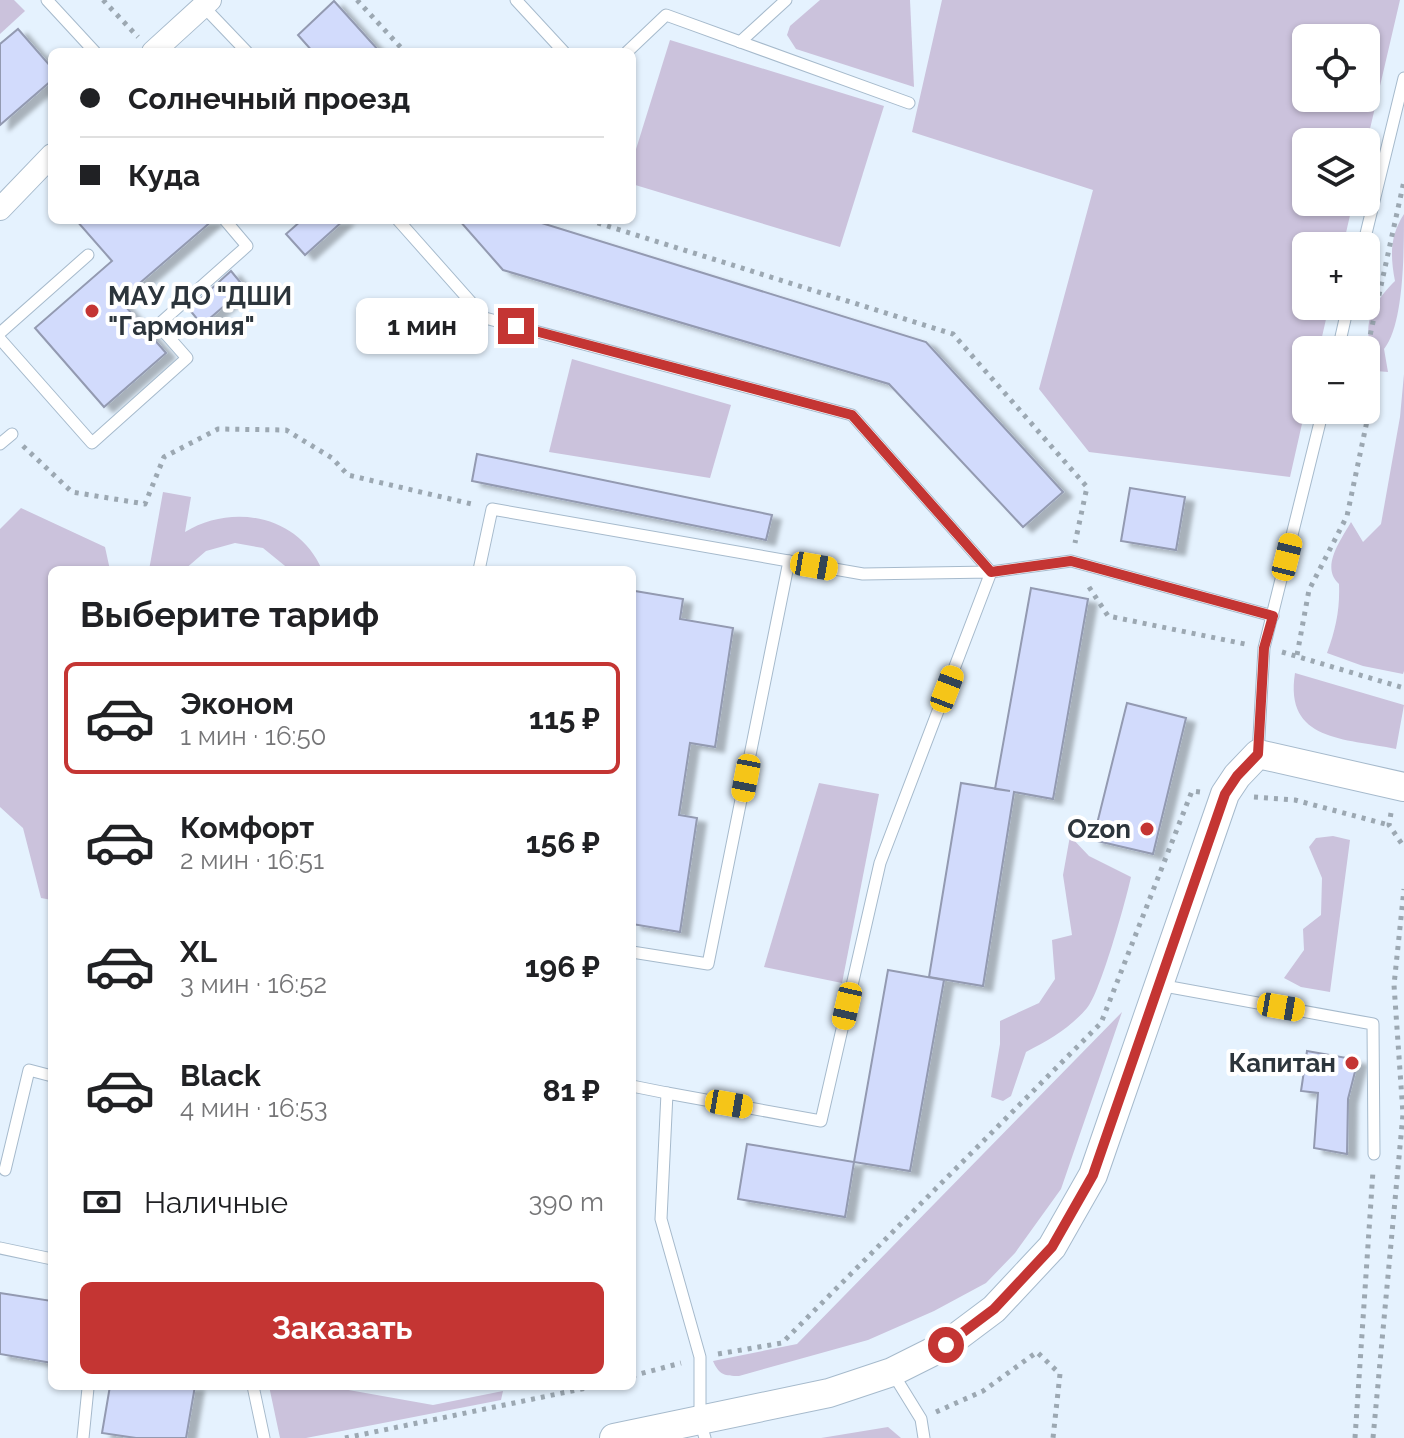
<!DOCTYPE html>
<html lang="ru">
<meta charset="utf-8">
<style>
body{margin:0;font-family:Raleway,sans-serif;background:#f6f6f6;color:#202124;height:100vh;display:flex;flex-direction:column;font-size:30px;white-space:nowrap}
*{box-sizing:border-box;margin:0}
p{font-size:26px;color:#757577}
.icon{flex:none;width:44px;height:44px;fill:none;stroke:currentColor;stroke-width:2;stroke-linecap:round;stroke-linejoin:round}
.map{position:relative;flex:1;overflow:hidden}
.details{position:absolute;left:48px;top:566px;width:588px;height:824px;display:flex;flex-direction:column;background:#fff;border-radius:12px;box-shadow:0 2px 6px #0004}
.details>*{flex:none}
.banner{position:absolute;left:48px;top:48px;width:588px;height:176px;border-radius:12px;box-shadow:0 2px 6px #0004;display:grid;align-content:center;height:176px;padding:0 32px;background:#fff}
.controls{position:absolute;left:1292px;top:24px;display:grid;gap:16px}
.controls a{display:grid;place-items:center;width:88px;height:88px;border-radius:12px;background:#fff;box-shadow:0 2px 6px #0004;font-size:40px}
.end{position:absolute;width:36px;height:36px;margin:-18px;border:10px solid #c43533;background:#fff;box-shadow:0 0 0 4px #fff}
.from{border-radius:50%}
.bubble{position:absolute;height:56px;border-radius:12px;background:#fff;box-shadow:0 2px 6px #0004;font-size:26px;font-weight:700;line-height:56px;text-align:center}
.car{position:absolute;width:24px;height:48px;margin:-24px -12px;border-radius:10px;box-shadow:0 0 6px 2px #0007;background:linear-gradient(#f5c518 24%,#345 0 40%,#f5c518 0 76%,#345 0 86%,#f5c518 0)}
.banner b{display:flex;align-items:center;gap:28px;height:76px;font-size:30px}
.banner b+b{border-top:2px solid #e0e0e0}
.banner i{width:20px;height:20px;background:#202124}
ul{padding:0;list-style:none}
li{display:flex;align-items:center;gap:24px;height:112px;margin:0 16px 12px;padding:0 16px;border:4px solid transparent;border-radius:12px}
li div{flex:1}
li b{display:block;font-size:30px}
li em{font-style:normal;font-weight:700}
li.current{border-color:#c43533}
li>.icon{width:72px;height:72px;stroke-width:1.5}
h2{padding:0 32px;font-size:36px;line-height:96px}
.pay{display:flex;align-items:center;gap:20px;height:88px;padding:0 32px;font-size:30px}
.pay p{margin-inline-start:auto}
.action{display:flex;gap:16px;margin-top:auto;padding:16px 32px}
.action a{flex:1;height:92px;border-radius:12px;background:#c43533;color:#fff;font-size:32px;font-weight:700;line-height:92px;text-align:center}
.map>svg:first-child{display:block}
</style>
<div class="map">
<svg width="1404" height="1438" viewBox="0 0 1404 1438">
<defs>
<filter id="shadow"><feDropShadow dx="9" dy="5" stdDeviation="2" flood-color="#0004"/></filter>
</defs>
<rect width="100%" height="100%" fill="#e5f2fe"/>
<g fill="#cbc2dc" fill-rule="evenodd">
<polygon points="0,0 14,0 25,11 0,34"/>
<polygon points="820,0 910,0 914,87 796,49 787,35 790,26"/>
<path d="M942 0H1400L1366 146V142H1306V202H1353L1343 246H1306V306H1329L1319 350H1306V406L1290 477 1089 452 1039 389 1093 190 912 132ZM1306 38H1366V98H1306Z"/>
<polygon points="670,40 884,106 840,247 632,184 632,162"/>
<path d="M1404 214C1404 251 1404 325 1384 349L1388 372 1376 371C1364 330 1363 313 1395 281 1390 255 1390 236 1404 214Z"/>
<polygon points="572,359 731,405 710,478 549,452"/>
<path d="M1404 374V671L1403 674 1363 666 1327 653C1336 629 1340 609 1339 584 1320 567 1341 540 1351 522L1363 542 1381 524 1400 417Z"/>
<path d="M163 492 191 497 185 532C232 503 299 515 322 570H290L263 548 235 543 206 551 184 570H149Z"/>
<polygon points="21,508 105,547 110,570 52,570 52,900 41,898 23,828 0,807 0,529"/>
<path d="M1295 673 1404 705 1396 749C1345 738 1284 742 1295 673Z"/>
<polygon points="819,783 879,794 842,983 764,967"/>
<path d="M1070 836 1089 856 1131 877C1126 900 1100 994 1087 1008 1070 1028 1049 1040 1026 1052L1011 1096 1003 1101 991 1097 1000 1044V1021L1039 1003 1055 979 1052 940 1072 935 1063 875Z"/>
<polygon points="1333,836 1350,840 1330,992 1301,987 1284,978 1304,950 1303,929 1321,915 1322,878 1309,847 1316,838"/>
<path d="M1122 1012 1061 1189 1015 1253 986 1283 934 1311 868 1340 739 1376C725 1376 719 1375 713 1361L797 1344Z"/>
<polygon points="269,1386 326,1386 433,1405 503,1391 501,1400 306,1438 280,1438"/>
<polygon points="888,1427 901,1438 821,1438"/>
</g>
<g fill="#d2dbfc" stroke="#939ab1" stroke-width="2" filter="url(#shadow)">
<polygon points="334,1 380,52 313,52 298,35"/>
<polygon points="18,29 52,68 52,80 0,125 0,44"/>
<polygon points="76,220 213,220 120,300 166,353 104,407 35,328 112,261"/>
<polygon points="302,220 344,220 305,255 286,234"/>
<polygon points="459,220 532,220 926,342 1063,492 1023,527 889,384 503,270"/>
<polygon points="231,271 245,288 202,325 189,309"/>
<polygon points="477,454 772,515 766,540 472,481"/>
<polygon points="1130,488 1185,497 1176,550 1121,541"/>
<polygon points="1031,588 1088,599 1053,799 1014,792 983,986 929,977 961,783 1010,791 995,789"/>
<polygon points="635,591 683,599 680,619 733,628 715,747 690,743 679,815 697,818 680,932 632,924"/>
<polygon points="1127,703 1186,718 1153,854 1093,840"/>
<polygon points="888,970 944,980 910,1171 854,1162"/>
<polygon points="1307,1051 1358,1060 1348,1099 1347,1154 1314,1148 1318,1093 1301,1091"/>
<polygon points="747,1144 854,1162 845,1217 738,1199"/>
<polygon points="0,1293 52,1301 52,1363 0,1354"/>
<polygon points="110,1386 195,1386 186,1438 136,1438 102,1433"/>
</g>
<g fill="none" stroke-linecap="round" stroke-linejoin="round">
<g stroke="#a6bacc" stroke-width="13">
<g id="service">
<polyline points="47,0 95,52"/>
<polyline points="516,0 564,52"/>
<polyline points="204,7 247,52"/>
<polyline points="740,42 786,0"/>
<polyline points="627,52 666,15 909,103"/>
<polyline points="398,220 485,318 852,415 991,572 1071,561 1273,616"/>
<polyline points="1363,246 1404,78"/>
<polyline points="0,333 88,255"/>
<polyline points="0,339 92,443 187,358 158,325 247,246 225,220"/>
<polyline points="1338,350 1348,306"/>
<polyline points="0,444 12,434"/>
<polyline points="479,570 492,509 863,574 991,572 880,863 821,1121 667,1093 661,1219 700,1357 700,1421 705,1438"/>
<polyline points="1258,754 1264,648 1323,410"/>
<polyline points="632,952 708,964 789,561"/>
<polyline points="1159,985 1373,1024 1374,1154"/>
<polyline points="632,1086 667,1093"/>
<polyline points="5,1170 29,1070 52,1076"/>
<polyline points="0,1248 52,1259"/>
<polyline points="892,1372 921,1419 924,1438"/>
<polyline points="253,1386 264,1438"/>
<polyline points="83,1438 88,1388"/>
</g>
</g>
<g stroke="#a6bacc" stroke-width="24">
<g id="minor">
<polyline points="153,52 210,0"/>
<polyline points="0,209 52,155"/>
</g>
</g>
<g stroke="#a6bacc" stroke-width="30">
<polyline id="tertiary" points="614,1438 829,1393 892,1372 946,1345 994,1309 1052,1247 1093,1175 1225,794 1237,776 1258,754 1404,787"/>
</g>
<g stroke="#9ca8b2" stroke-width="5" stroke-dasharray="4 6" stroke-linecap="butt">
<polyline points="103,0 138,37"/>
<polyline points="357,0 405,52"/>
<polyline points="588,220 953,334 1087,487 1075,543"/>
<polyline points="1366,354 1404,181"/>
<polyline points="23,446 72,492 145,504 164,457 218,429 286,430 332,458 348,475 476,505"/>
<polyline points="1089,587 1108,616 1245,644"/>
<polyline points="1282,652 1404,688"/>
<polyline points="1297,655 1309,590 1347,516 1371,402 1366,384"/>
<polyline points="1254,797 1295,800 1389,825"/>
<polyline points="1391,813 1389,825 1404,847"/>
<polyline points="718,1354 782,1343 1101,1023 1192,791 1200,792"/>
<polyline points="632,1376 681,1363"/>
<polyline points="936,1412 983,1391 1037,1352 1060,1374 1053,1438"/>
<polyline points="345,1438 596,1386"/>
<polyline points="1355,1438 1373,1171"/>
<polyline points="1373,1438 1403,1114 1394,985 1404,889"/>
</g>
<use href="#service" stroke="#fff" stroke-width="11"/>
<use href="#minor" stroke="#fff" stroke-width="22"/>
<use href="#tertiary" stroke="#fff" stroke-width="28"/>
</g>
<g fill="none" stroke-linecap="round" stroke-linejoin="round">
<polyline stroke="#c43533" stroke-width="10" points="516,326 852,415 991,572 1071,561 1273,616 1264,648 1258,754 1237,776 1225,794 1093,1175 1052,1247 994,1309 946,1345"/>
</g>
<g fill="#c43533" stroke="#fff" stroke-width="3">
<circle cx="92" cy="311" r="8"/>
<circle cx="1147" cy="829" r="8"/>
<circle cx="1352" cy="1063" r="8"/>
</g>
<g text-anchor="middle" stroke-width="8" stroke-linejoin="round" paint-order="stroke">
<g font-size="26" font-weight="bold" fill="#2c353c" stroke="#fff" text-anchor="end">
<text x="108" y="305" text-anchor="start">МАУ ДО "ДШИ<tspan x="108" dy="30">"Гармония"</tspan></text>
<text x="1131" y="838">Ozon</text>
<text x="1336" y="1072">Капитан</text>
</g>
</g>
</svg>
<div class="controls">
<a><svg class="icon" aria-label="locate" viewBox="0 0 24 24"><circle cx="12" cy="12" r="6"/><path d="M12 2v4M12 18v4M2 12h4M18 12h4"/></svg></a>
<a><svg class="icon" aria-label="layers" viewBox="0 0 24 24"><path d="M12 4l9 5-9 5-9-5zM3 14l9 5 9-5"/></svg></a>
<a>+</a>
<a>−</a>
</div>
<i class="end from" style="left:946px;top:1345px"></i>
<i class="end" style="left:516px;top:326px"></i>
<div class="bubble" style="left:356px;top:298px;width:132px">1 мин</div>
<i class="car" style="left:1287px;top:557px;rotate:14deg"></i>
<i class="car" style="left:814px;top:566px;rotate:100deg"></i>
<i class="car" style="left:947px;top:689px;rotate:21deg"></i>
<i class="car" style="left:746px;top:778px;rotate:191deg"></i>
<i class="car" style="left:847px;top:1006px;rotate:193deg"></i>
<i class="car" style="left:1281px;top:1007px;rotate:100deg"></i>
<i class="car" style="left:729px;top:1104px;rotate:100deg"></i>
<div class="banner">
<b><i class="from"></i>Солнечный проезд</b>
<b><i></i>Куда</b>
</div>
<section class="details">
<h2>Выберите тариф</h2>
<ul>
<li class="current"><svg class="icon" aria-label="car" viewBox="0 0 24 24"><path d="M5 17H2v-5l4-1 3-4h7l3 4 3 1v5h-3M9 17h6M6 11h13"/><circle cx="7" cy="17" r="2"/><circle cx="17" cy="17" r="2"/></svg><div><b>Эконом</b><p>1 мин · 16:50</p></div><em>115 ₽</em></li>
<li><svg class="icon" aria-label="car" viewBox="0 0 24 24"><path d="M5 17H2v-5l4-1 3-4h7l3 4 3 1v5h-3M9 17h6M6 11h13"/><circle cx="7" cy="17" r="2"/><circle cx="17" cy="17" r="2"/></svg><div><b>Комфорт</b><p>2 мин · 16:51</p></div><em>156 ₽</em></li>
<li><svg class="icon" aria-label="car" viewBox="0 0 24 24"><path d="M5 17H2v-5l4-1 3-4h7l3 4 3 1v5h-3M9 17h6M6 11h13"/><circle cx="7" cy="17" r="2"/><circle cx="17" cy="17" r="2"/></svg><div><b>XL</b><p>3 мин · 16:52</p></div><em>196 ₽</em></li>
<li><svg class="icon" aria-label="car" viewBox="0 0 24 24"><path d="M5 17H2v-5l4-1 3-4h7l3 4 3 1v5h-3M9 17h6M6 11h13"/><circle cx="7" cy="17" r="2"/><circle cx="17" cy="17" r="2"/></svg><div><b>Black</b><p>4 мин · 16:53</p></div><em>81 ₽</em></li>
</ul>
<div class="pay"><svg class="icon" aria-label="cash" viewBox="0 0 24 24"><path d="M3 7h18v10H3z"/><circle cx="12" cy="12" r="2"/></svg>Наличные<p>390 m</p></div>
<div class="action"><a>Заказать</a></div>
</section>
</div>
